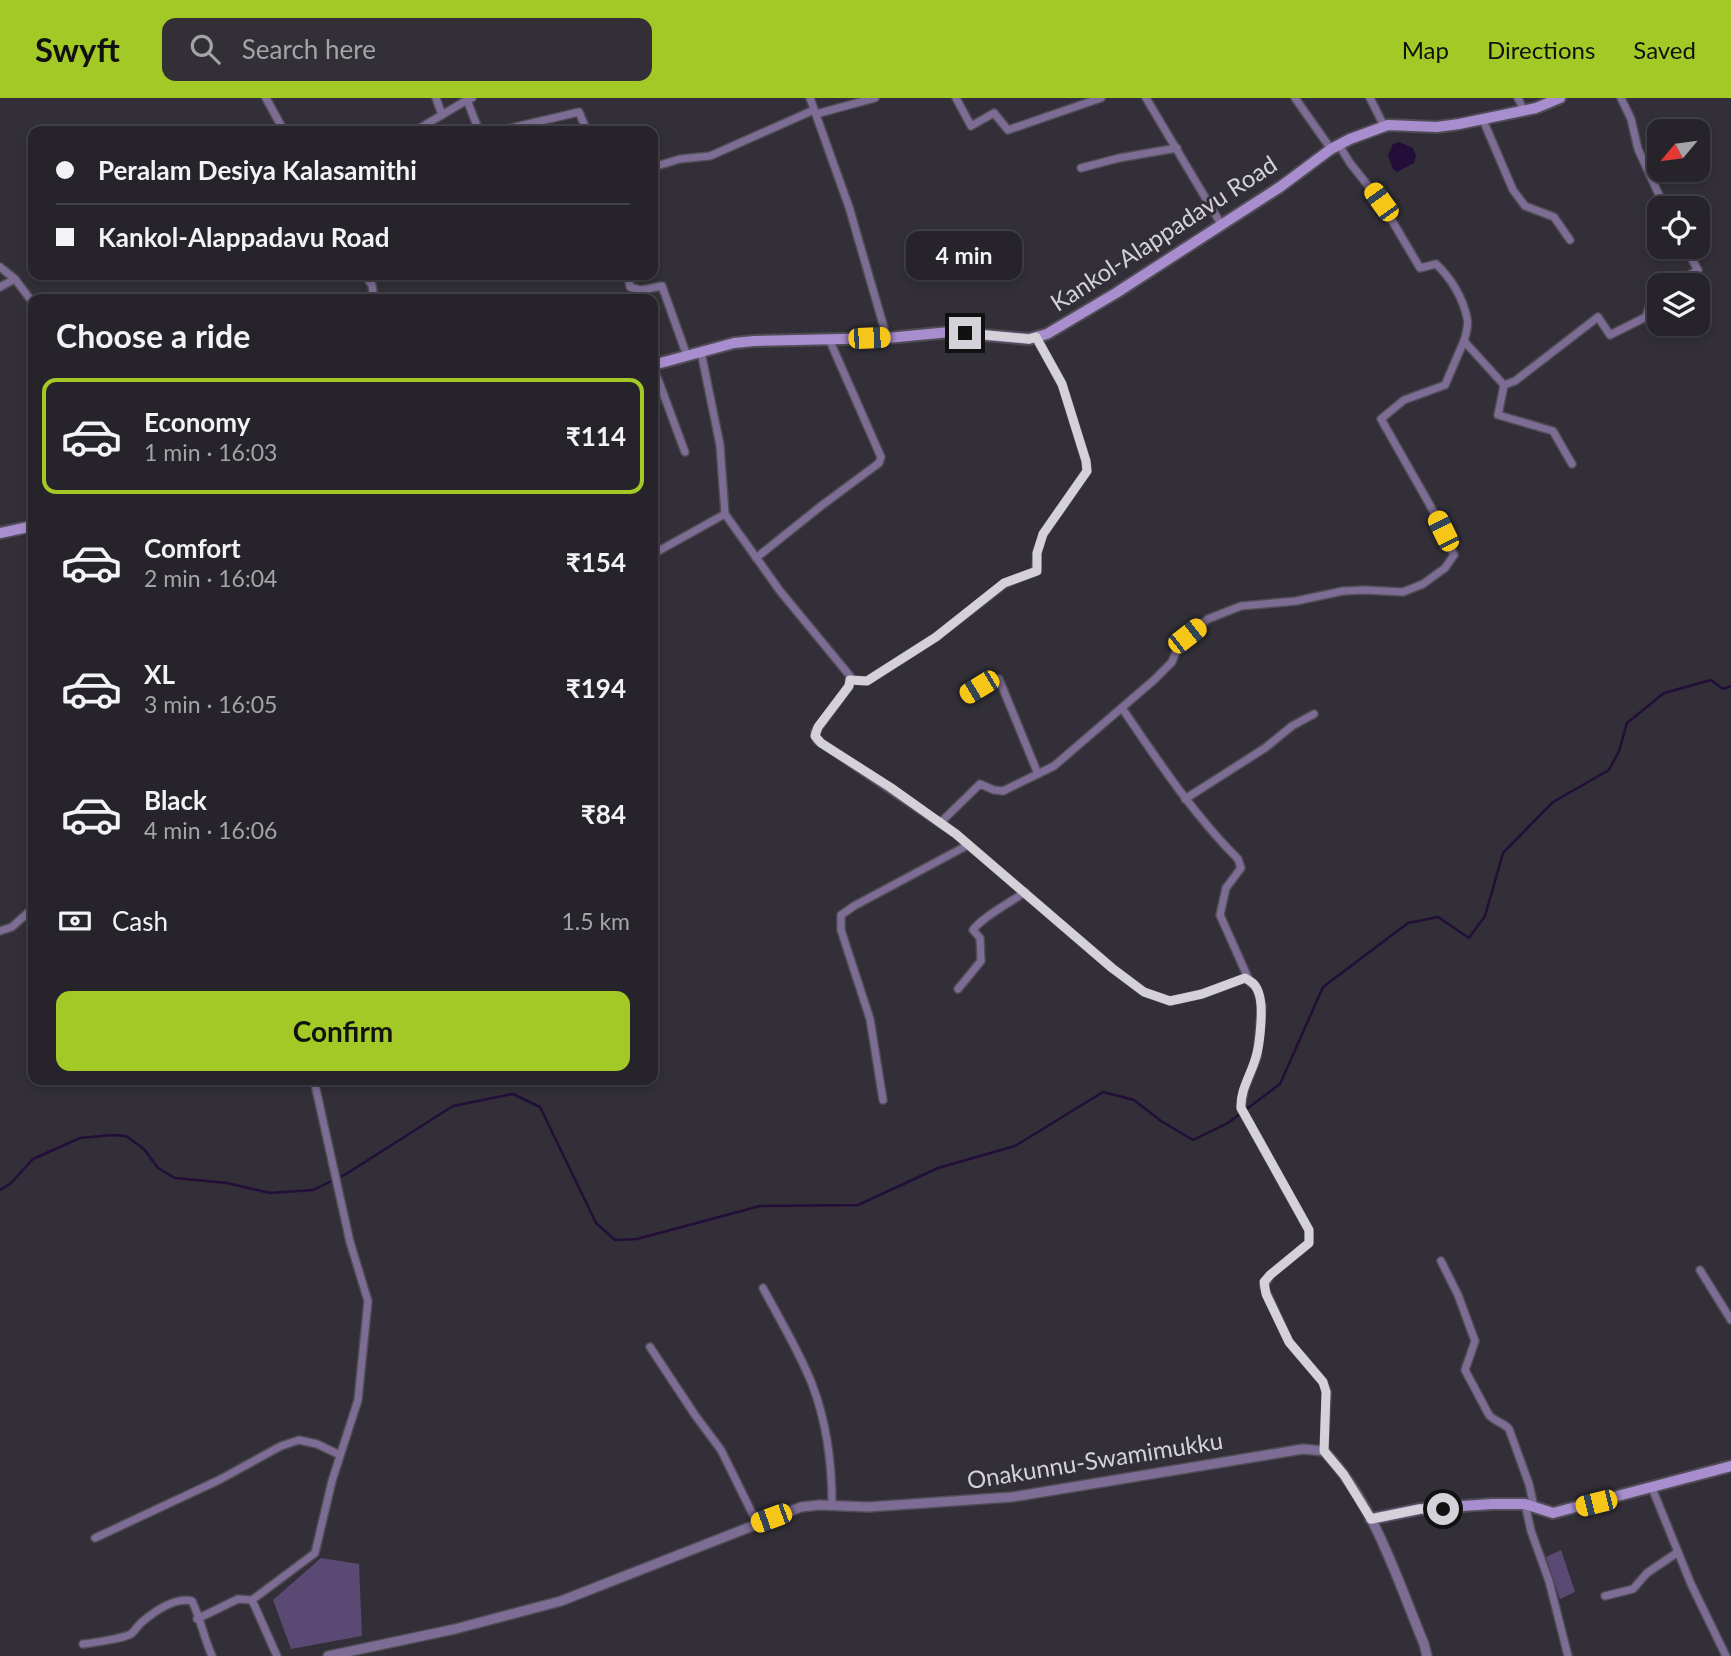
<!DOCTYPE html>
<meta charset="utf-8">
<style>
body{margin:0;font-family:Lato,sans-serif;background:#322f36;color:#f1f3f6;height:100vh;display:flex;flex-direction:column;font-size:26px;white-space:nowrap}
*{box-sizing:border-box;margin:0}
p{font-size:23px;color:#a4a4a8}
.icon{flex:none;width:38px;height:38px;fill:none;stroke:currentColor;stroke-width:2;stroke-linecap:round;stroke-linejoin:round}
.map{position:relative;flex:1;overflow:hidden}
.drawer{position:absolute;left:28px;top:196px;width:630px;height:791px;display:flex;flex-direction:column;background:#26232a;border-radius:14px;box-shadow:0 4px 10px #0003,0 0 0 2px #424047}
.drawer>*{flex:none}
.guide{position:absolute;left:28px;top:28px;width:630px;height:154px;border-radius:14px;box-shadow:0 4px 10px #0003,0 0 0 2px #424047;display:grid;align-content:center;height:154px;padding:0 28px;background:#26232a}
.needle{width:46px;rotate:241deg}
.fabs{position:absolute;left:1647px;top:21px;display:grid;gap:14px}
.fabs a{display:grid;place-items:center;width:63px;height:63px;border-radius:14px;background:#26232a;box-shadow:0 4px 10px #0003,0 0 0 2px #424047;font-size:35px}
.end{position:absolute;width:32px;height:32px;margin:-16px;border:9px solid #d4d2d8;background:#111;box-shadow:0 0 0 4px #111}
.from{border-radius:50%}
.bubble{position:absolute;height:49px;border-radius:14px;background:#26232a;box-shadow:0 4px 10px #0003,0 0 0 2px #424047;font-size:23px;font-weight:700;line-height:49px;text-align:center}
.car{position:absolute;width:21px;height:42px;margin:-21px -10px;border-radius:9px;box-shadow:0 0 5px 2px #0007;background:linear-gradient(#f5c518 24%,#345 0 40%,#f5c518 0 76%,#345 0 86%,#f5c518 0)}
.guide b{display:flex;align-items:center;gap:24px;height:66px;font-size:26px}
.guide b+b{border-top:2px solid #424047}
.guide i{width:18px;height:18px;background:#f1f3f6}
ul{padding:0;list-style:none}
li{display:flex;align-items:center;gap:21px;height:116px;margin:0 14px 10px;padding:0 14px;border:4px solid transparent;border-radius:14px}
li div{flex:1}
li b{display:block;font-size:26px}
li em{font-style:normal;font-weight:700}
li.active{border-color:#a3c926}
li>.icon{width:63px;height:63px;stroke-width:1.5}
h2{padding:0 28px;font-size:32px;line-height:84px}
.pay{display:flex;align-items:center;gap:18px;height:77px;padding:0 28px;font-size:26px}
.pay p{margin-inline-start:auto}
.cta{display:flex;gap:14px;margin-top:auto;padding:14px 28px}
.cta a{flex:1;height:80px;border-radius:14px;background:#a3c926;color:#111;font-size:28px;font-weight:700;line-height:80px;text-align:center}
header{display:flex;align-items:center;gap:42px;box-sizing:border-box;height:98px;padding:0 35px;background:#a3c926;color:#111}
header strong{font-size:33px}
nav{display:flex;gap:38px;margin-inline-start:auto;font-size:24px}
.search{width:490px;height:63px;background:#322f36;display:flex;align-items:center;gap:18px;box-sizing:border-box;padding:0 24px;border-radius:14px;color:#a4a4a8;font-size:26px}
.map>svg:first-child{display:block}
</style>
<header>
<strong>Swyft</strong>
<div class="search"><svg class="icon" aria-label="search" viewBox="0 0 24 24"><circle cx="10" cy="10" r="6"/><path d="M15 15l6 6"/></svg>Search here</div>
<nav><a>Map</a><a>Directions</a><a>Saved</a></nav>
</header>
<div class="map">
<svg width="1731" height="1558" viewBox="0 0 1731 1558">
<rect width="100%" height="100%" fill="#322f38"/>
<g fill="#5a4972">
<polygon points="1561,1452 1575,1494 1560,1501 1546,1459"/>
<polygon points="321,1460 359,1466 362,1538 291,1551 273,1502"/>
</g>
<polygon fill="#230e39" points="1399,44 1413,50 1416,58 1414,65 1397,74 1393,71 1388,57 1393,46"/>
<g fill="none" stroke-linecap="round" stroke-linejoin="round">
<polyline stroke="#230e39" stroke-width="2.5" points="0,1092 10,1086 33,1061 80,1040 112,1037 126,1038 144,1051 158,1070 175,1080 227,1085 270,1095 313,1092 346,1076 453,1008 513,996 540,1009 596,1125 615,1142 637,1141 760,1108 858,1107 938,1070 1015,1048 1103,994 1134,1002 1161,1023 1193,1042 1228,1025 1280,986 1323,889 1408,825 1438,819 1469,840 1485,818 1503,755 1553,704 1609,672 1619,653 1627,625 1664,595 1711,582 1723,591 1731,588"/>
<g stroke="#4f4c55" stroke-width="10">
<g id="minor">
<polyline points="266,0 284,33"/>
<polyline points="436,0 442,17"/>
<polyline points="472,0 467,2 479,33"/>
<polyline points="810,0 849,109 887,240"/>
<polyline points="956,0 971,28 994,15 1008,32 1101,0"/>
<polyline points="1146,0 1221,126"/>
<polyline points="1295,0 1331,51"/>
<polyline points="1370,0 1384,28"/>
<polyline points="1518,0 1524,13"/>
<polyline points="1621,0 1631,21 1638,51 1665,110"/>
<polyline points="816,16 875,0"/>
<polyline points="1483,22 1513,92 1525,108 1554,119 1570,142"/>
<polyline points="415,33 467,2"/>
<polyline points="498,33 579,14 587,33"/>
<path d="M1339 47 1350 65 1381 104 1420 170 1436 166C1451 180 1463 200 1467 220 1469 227 1466 236 1464 243"/>
<polyline points="653,69 680,61 710,58 814,12"/>
<polyline points="1081,70 1119,60 1177,50"/>
<polyline points="0,169 15,181"/>
<polyline points="365,177 372,187 374,201"/>
<polyline points="628,177 630,189 641,192 662,188 687,258"/>
<polyline points="1672,187 1698,172 1685,149"/>
<polyline points="0,189 15,181 33,205"/>
<polyline points="701,254 720,347 725,416 780,493 850,578 849,588 815,634 817,642 956,736 1112,870 1144,894 1170,903 1202,896 1245,880 1257,890 1262,908 1257,959 1244,992 1241,1010 1306,1127 1309,1132 1309,1145 1270,1177 1264,1189 1289,1244 1323,1284 1327,1294 1324,1353"/>
<polyline points="653,268 685,354"/>
<polyline points="1504,287 1498,317 1553,333 1572,366"/>
<polyline points="653,456 725,416"/>
<polyline points="756,460 821,408 879,365 881,359 829,241"/>
<polyline points="851,582 867,583 936,539 1004,486 1036,473 1037,455 1043,436 1087,373 1086,363 1062,286 1036,239"/>
<polyline points="965,597 993,581 999,581 1038,676"/>
<path d="M1122 610C1158 663 1193 716 1238 761L1241 770 1226 790 1220 817 1249 882"/>
<polyline points="1185,701 1265,650 1292,628 1314,616"/>
<polyline points="940,725 980,686 994,692 1003,693 1054,668 1154,582 1172,564 1178,549 1187,538 1208,521 1241,508 1296,503 1343,493 1365,492 1403,494 1423,486 1445,470 1454,457 1431,409 1381,321 1404,302 1445,287 1464,243 1504,287 1515,283 1598,219 1610,237 1646,219 1652,199 1659,195"/>
<polyline points="0,833 12,829 33,810"/>
<path d="M958 891 981 863 980 840 973 832C981 820 1011 804 1025 794"/>
<polyline points="883,1002 870,921 841,832 841,817 854,808 968,747"/>
<path d="M1441 1163 1458 1197 1475 1243 1465 1272 1489 1317C1495 1324 1503 1324 1509 1331L1529 1386 1534 1409"/>
<polyline points="1700,1172 1731,1222"/>
<path d="M763 1190C780 1222 799 1253 812 1286 827 1325 832 1367 832 1407"/>
<polyline points="650,1249 695,1317 721,1352 757,1425"/>
<polyline points="1652,1390 1691,1486 1726,1558"/>
<polyline points="1525,1406 1531,1433 1549,1483 1568,1558"/>
<polyline points="95,1440 219,1382 281,1348 299,1342 317,1346 340,1357"/>
<polyline points="1605,1498 1633,1491 1647,1475 1678,1454"/>
<polyline points="197,1521 238,1501 252,1502"/>
<path d="M83 1546C92 1545 125 1540 131 1536 135 1533 138 1527 142 1524 155 1513 175 1499 192 1503 200 1519 204 1540 212 1558"/>
<polyline points="277,1558 252,1502 315,1455 332,1383 358,1302 368,1203 350,1144 314,982"/>
</g>
</g>
<g stroke="#4f4c55" stroke-width="12">
<path id="tertiary" d="M328 1558 455 1531 561 1503 801 1409 820 1407 868 1409 1012 1399 1303 1351 1324 1353C1374 1405 1397 1481 1424 1546L1427 1558"/>
</g>
<g stroke="#4f4c55" stroke-width="14">
<g id="secondary">
<polyline points="653,267 734,245 754,243 887,240 950,234 1029,241 1047,236 1116,195 1280,89 1331,51 1350,41 1388,27 1437,29 1459,26 1536,10 1560,0"/>
<polyline points="0,435 33,428"/>
<polyline points="1371,1421 1420,1411 1492,1406 1525,1406 1553,1415 1731,1368"/>
</g>
</g>
<use href="#minor" stroke="#7d6d95" stroke-width="7"/>
<use href="#tertiary" stroke="#7d6d95" stroke-width="9"/>
<use href="#secondary" stroke="#a88ece" stroke-width="10"/>
</g>
<g fill="none" stroke-linecap="round" stroke-linejoin="round">
<path stroke="#d4d2d8" stroke-width="9" d="M965 235 1029 241 1036 239 1062 286 1086 363 1087 373 1043 436 1037 455V473L1004 485 936 539 867 583 850 582 849 588 818 629 815 638 821 645 890 689 956 736 1112 870 1144 894 1170 903 1202 896 1245 880C1250 883 1255 885 1257 891 1265 904 1260 948 1255 962 1250 978 1240 993 1241 1010L1309 1132V1145L1270 1177 1264 1184 1266 1196 1289 1244 1323 1284 1326 1294 1324 1353 1344 1377 1371 1421 1420 1411H1443"/>
</g>
<g text-anchor="middle" stroke-width="6" stroke-linejoin="round" paint-order="stroke">
<g font-size="24" fill="#d4d2d8" stroke="#322f38">
<text transform="translate(1164 136) rotate(-33)" y="8">Kankol-Alappadavu Road</text>
<text transform="translate(1095 1363) rotate(-9)" y="8">Onakunnu-Swamimukku</text>
</g>
</g>
</svg>
<div class="fabs">
<a><svg class="needle" viewBox="-14 -14 28 28"><path d="M0-13l5 13h-10z" fill="#e53935"/><path d="M0 13l5-13h-10z" fill="#a4a4a8"/></svg></a>
<a><svg class="icon" aria-label="locate" viewBox="0 0 24 24"><circle cx="12" cy="12" r="6"/><path d="M12 2v4M12 18v4M2 12h4M18 12h4"/></svg></a>
<a><svg class="icon" aria-label="layers" viewBox="0 0 24 24"><path d="M12 4l9 5-9 5-9-5zM3 14l9 5 9-5"/></svg></a>
</div>
<i class="end from" style="left:1443px;top:1411px"></i>
<i class="end" style="left:965px;top:235px"></i>
<div class="bubble" style="left:906px;top:133px;width:116px">4 min</div>
<i class="car" style="left:1381px;top:104px;rotate:324deg"></i>
<i class="car" style="left:869px;top:240px;rotate:88deg"></i>
<i class="car" style="left:1443px;top:433px;rotate:334deg"></i>
<i class="car" style="left:1187px;top:538px;rotate:52deg"></i>
<i class="car" style="left:979px;top:589px;rotate:239deg"></i>
<i class="car" style="left:1596px;top:1405px;rotate:256deg"></i>
<i class="car" style="left:771px;top:1420px;rotate:250deg"></i>
<div class="guide">
<b><i class="from"></i>Peralam Desiya Kalasamithi</b>
<b><i></i>Kankol-Alappadavu Road</b>
</div>
<section class="drawer">
<h2>Choose a ride</h2>
<ul>
<li class="active"><svg class="icon" aria-label="car" viewBox="0 0 24 24"><path d="M5 17H2v-5l4-1 3-4h7l3 4 3 1v5h-3M9 17h6M6 11h13"/><circle cx="7" cy="17" r="2"/><circle cx="17" cy="17" r="2"/></svg><div><b>Economy</b><p>1 min · 16:03</p></div><em>₹114</em></li>
<li><svg class="icon" aria-label="car" viewBox="0 0 24 24"><path d="M5 17H2v-5l4-1 3-4h7l3 4 3 1v5h-3M9 17h6M6 11h13"/><circle cx="7" cy="17" r="2"/><circle cx="17" cy="17" r="2"/></svg><div><b>Comfort</b><p>2 min · 16:04</p></div><em>₹154</em></li>
<li><svg class="icon" aria-label="car" viewBox="0 0 24 24"><path d="M5 17H2v-5l4-1 3-4h7l3 4 3 1v5h-3M9 17h6M6 11h13"/><circle cx="7" cy="17" r="2"/><circle cx="17" cy="17" r="2"/></svg><div><b>XL</b><p>3 min · 16:05</p></div><em>₹194</em></li>
<li><svg class="icon" aria-label="car" viewBox="0 0 24 24"><path d="M5 17H2v-5l4-1 3-4h7l3 4 3 1v5h-3M9 17h6M6 11h13"/><circle cx="7" cy="17" r="2"/><circle cx="17" cy="17" r="2"/></svg><div><b>Black</b><p>4 min · 16:06</p></div><em>₹84</em></li>
</ul>
<div class="pay"><svg class="icon" aria-label="cash" viewBox="0 0 24 24"><path d="M3 7h18v10H3z"/><circle cx="12" cy="12" r="2"/></svg>Cash<p>1.5 km</p></div>
<div class="cta"><a>Confirm</a></div>
</section>
</div>
